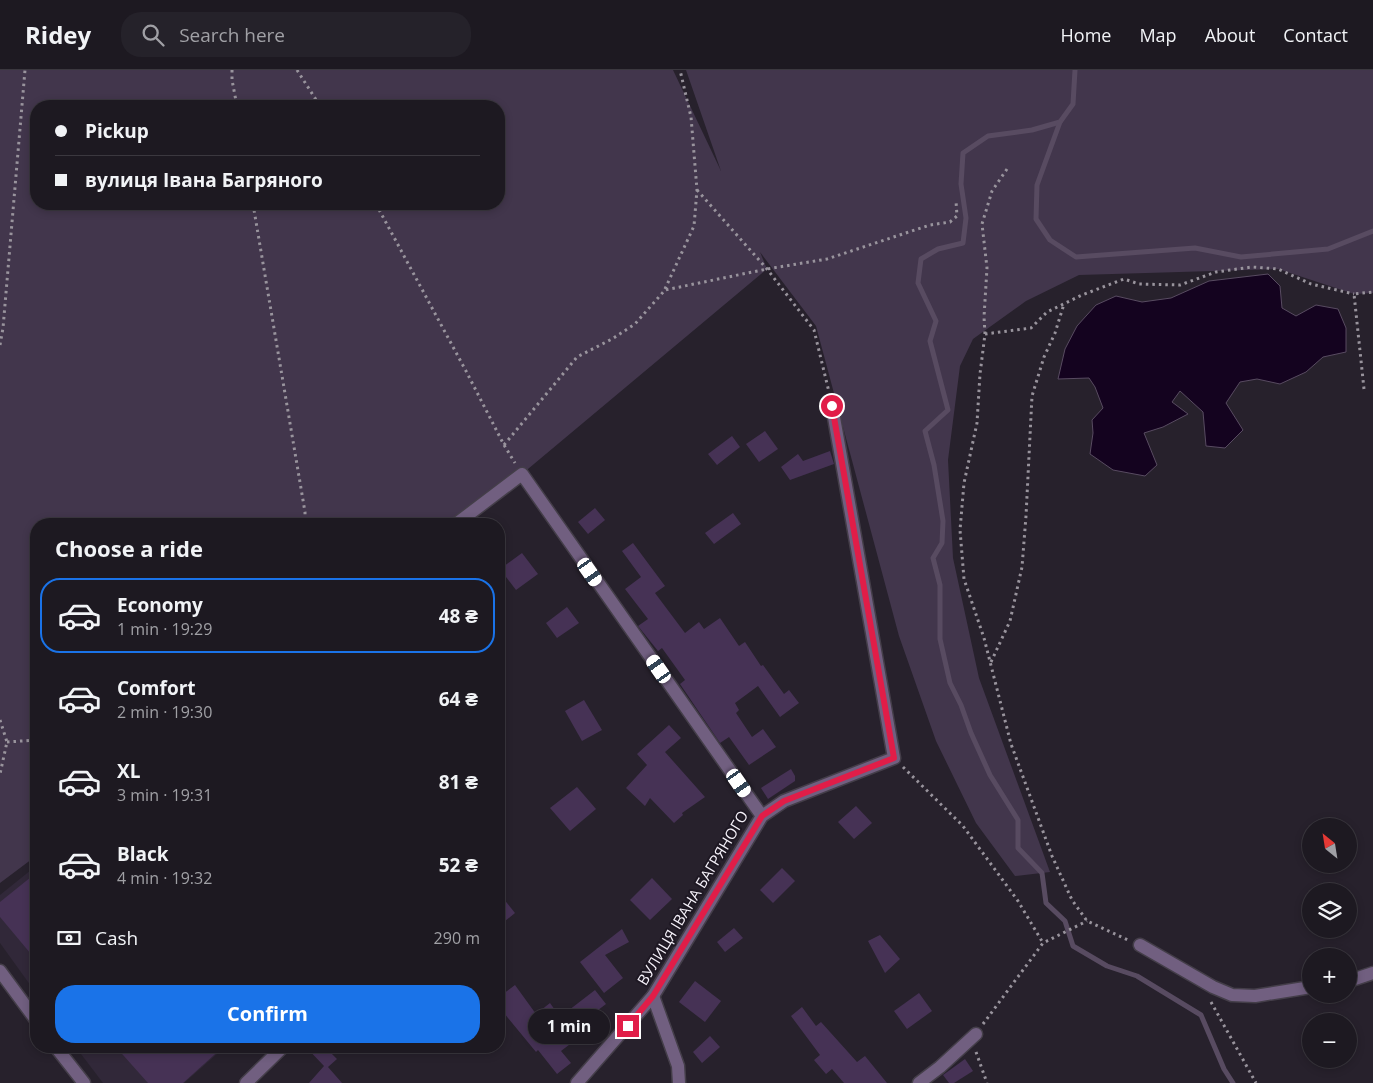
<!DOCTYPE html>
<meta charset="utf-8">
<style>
body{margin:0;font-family:"Open Sans",sans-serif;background:#25222a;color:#f1f3f6;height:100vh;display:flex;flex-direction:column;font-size:19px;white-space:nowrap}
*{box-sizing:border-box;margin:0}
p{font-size:16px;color:#a0a0a5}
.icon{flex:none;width:28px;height:28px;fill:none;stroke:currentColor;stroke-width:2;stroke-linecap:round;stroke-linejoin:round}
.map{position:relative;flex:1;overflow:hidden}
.sheet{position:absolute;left:30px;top:448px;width:475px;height:535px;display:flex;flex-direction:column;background:#1d1921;border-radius:20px;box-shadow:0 2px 8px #0003,0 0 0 1px #3b383f}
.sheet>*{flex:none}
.top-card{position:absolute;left:30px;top:30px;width:475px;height:110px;border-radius:20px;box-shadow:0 2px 8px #0003,0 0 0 1px #3b383f;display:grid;align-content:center;height:110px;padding:0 25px;background:#1d1921}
.needle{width:32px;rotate:330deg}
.tools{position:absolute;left:1302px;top:748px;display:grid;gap:10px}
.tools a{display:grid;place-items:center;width:55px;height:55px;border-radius:50%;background:#1d1921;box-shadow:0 2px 8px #0003,0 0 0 1px #3b383f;font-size:25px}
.end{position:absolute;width:22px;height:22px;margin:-11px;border:6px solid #e11d48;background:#fff;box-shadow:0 0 0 2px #fff}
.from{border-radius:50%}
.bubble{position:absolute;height:35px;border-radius:18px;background:#1d1921;box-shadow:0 2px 8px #0003,0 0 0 1px #3b383f;font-size:16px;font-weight:700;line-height:35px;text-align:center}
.car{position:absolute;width:15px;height:30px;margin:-15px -8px;border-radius:6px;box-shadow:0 0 4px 1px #0007;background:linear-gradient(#fff 24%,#345 0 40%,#fff 0 76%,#345 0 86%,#fff 0)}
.top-card b{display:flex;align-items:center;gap:18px;height:48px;font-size:19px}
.top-card b+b{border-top:1px solid #3b383f}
.top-card i{width:12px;height:12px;background:#f1f3f6}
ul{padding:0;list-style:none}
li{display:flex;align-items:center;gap:15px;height:75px;margin:0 10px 8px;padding:0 15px;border:2px solid transparent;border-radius:20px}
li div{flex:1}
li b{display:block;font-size:19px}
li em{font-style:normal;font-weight:700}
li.on{border-color:#1a73e8}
li>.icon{width:45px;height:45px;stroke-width:1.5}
h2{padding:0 25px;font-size:22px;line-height:60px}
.pay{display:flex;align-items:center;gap:12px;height:55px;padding:0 25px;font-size:19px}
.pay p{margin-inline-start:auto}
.cta{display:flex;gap:10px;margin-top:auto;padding:10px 25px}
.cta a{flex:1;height:58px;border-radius:20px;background:#1a73e8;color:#fff;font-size:20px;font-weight:700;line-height:58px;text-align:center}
header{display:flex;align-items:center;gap:30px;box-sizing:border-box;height:70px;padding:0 25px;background:#1d1921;border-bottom:1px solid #3b383f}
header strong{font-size:24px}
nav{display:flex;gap:28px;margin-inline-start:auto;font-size:18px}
.search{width:350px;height:45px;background:#25222a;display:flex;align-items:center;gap:12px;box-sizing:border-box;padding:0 18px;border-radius:20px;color:#a0a0a5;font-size:19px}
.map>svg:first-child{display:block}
</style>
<header>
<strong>Ridey</strong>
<div class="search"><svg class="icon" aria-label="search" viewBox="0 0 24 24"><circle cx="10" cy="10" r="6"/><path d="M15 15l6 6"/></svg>Search here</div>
<nav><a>Home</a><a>Map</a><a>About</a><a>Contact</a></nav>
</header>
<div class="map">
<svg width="1373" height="1013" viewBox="0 0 1373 1013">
<rect width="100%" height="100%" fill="#27212c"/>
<g fill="#312839">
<polygon points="36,796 36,923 0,873 0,825"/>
<polygon points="75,976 226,976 184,1013 103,1013"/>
</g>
<path fill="#42364c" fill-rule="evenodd" d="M0 0H673L721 101 686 0H1373V223L1354 224 1278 199 1079 205 1026 231 973 269 960 296 948 390 953 488 979 608 1050 802 1015 806 976 753 936 671 899 566 816 256 760 182 767 199 522 404 456 454H36V786L0 813ZM36 36H499V134H36Z"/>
<polygon fill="#14031f" stroke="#584b61" points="1268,204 1280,216 1282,238 1296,246 1316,235 1338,239 1346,258 1346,282 1323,287 1306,302 1280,314 1257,309 1240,312 1226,333 1243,360 1225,378 1206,376 1203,342 1180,321 1172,332 1188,344 1163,357 1144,363 1157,395 1145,406 1113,400 1090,384 1093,363 1092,350 1103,338 1095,317 1089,308 1058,309 1065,279 1077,256 1096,235 1116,226 1142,232 1171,228 1209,211"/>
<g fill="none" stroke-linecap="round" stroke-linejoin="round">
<g stroke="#584b61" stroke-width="5">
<polyline points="1075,0 1073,34 1060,52 1032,60 988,66 963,83 961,114 966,148 963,173 938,179 921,189 918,213 936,251 930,271 948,340 925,361 934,395 943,451 942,473 933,488 940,515 940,569 950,613 961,635 971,663 990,705 1018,750 1018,778 1042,803 1046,833 1065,851 1073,876 1107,896 1137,906 1201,945 1224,999 1233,1013"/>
<polyline points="1060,52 1037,115 1036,149 1050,170 1076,187 1195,178 1241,187 1328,179 1373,161"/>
</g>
</g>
<g fill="#463255">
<polygon points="765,361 778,379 759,392 746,374"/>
<polygon points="732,366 740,377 717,395 708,384"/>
<polygon points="830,381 834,394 790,410 781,397 798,384 803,391"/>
<polygon points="595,438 605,450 588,464 578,452"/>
<polygon points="733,443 741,454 714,474 705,463"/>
<polygon points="633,473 665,516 655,523 685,563 699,552 704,559 720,548 739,576 745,572 761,596 763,595 784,624 789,620 799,633 780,647 758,616 735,633 739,640 736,643 752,667 763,659 776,677 749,695 729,667 720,673 680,614 685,610 662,578 658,581 638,556 648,549 625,519 641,507 622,481"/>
<polygon points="522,483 538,504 516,520 500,499"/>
<polygon points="567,537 579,553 557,568 546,553"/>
<polygon points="584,630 602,660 582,671 565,641"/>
<polygon points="669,655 681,668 665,682 705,727 682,743 683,745 674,753 650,728 645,736 626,718 647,695 637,684"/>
<polygon points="791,699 795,706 795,711 768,729 761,718"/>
<polygon points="577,717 596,739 570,761 550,738"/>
<polygon points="856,736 872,753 854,769 838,752"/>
<polygon points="782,798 795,811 773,833 760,820"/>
<polygon points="36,803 36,890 0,847 0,832"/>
<polygon points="652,808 672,829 650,850 630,830"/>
<polygon points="499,823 515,843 499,856"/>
<polygon points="734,858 743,868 725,882 717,872"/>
<polygon points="622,859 629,872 605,885 623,908 604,923 580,892"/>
<polygon points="880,865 900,889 885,903 868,871"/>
<polygon points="695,911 721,931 705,952 679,932"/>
<polygon points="515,915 536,944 550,933 560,947 595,920 606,934 572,960 578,968 561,981 571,993 557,1004 538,980 536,982 499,937 499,927"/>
<polygon points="919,923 932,941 907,959 894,941"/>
<polygon points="802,937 816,956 821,952 857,992 865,986 887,1013 844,1013 832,999 826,1004 814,990 820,985 791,946"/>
<polygon points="710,966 720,977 702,993 693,982"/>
<polygon points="115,976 224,976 183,1013 148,1013"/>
<polygon points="305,976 324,976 337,989 328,997 342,1013 309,1013 324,996"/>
<polygon points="965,989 973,1001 954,1013 949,1013 943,1005"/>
</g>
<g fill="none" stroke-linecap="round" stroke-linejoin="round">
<g stroke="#443e49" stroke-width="15">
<g id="street">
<polyline points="456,454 522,404 762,746"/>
<polyline points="1140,875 1213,917 1232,925 1255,926 1311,917"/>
<polyline points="0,901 36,950"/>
<polyline points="1349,911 1373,903"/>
<polyline points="653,926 678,996 679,1013"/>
<polyline points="55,976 84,1013"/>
<polyline points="246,1013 284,976"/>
<polyline points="577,1013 653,926 762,746 784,731 894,688 832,336"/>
<polyline points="919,1013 940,997 976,964"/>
</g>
</g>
<g stroke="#99949d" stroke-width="3" stroke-dasharray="2.5 4" stroke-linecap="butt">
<polyline points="232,0 232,10 237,36"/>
<polyline points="297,0 320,36"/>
<polyline points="1007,99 992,121 982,154 987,198 984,247 985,264 980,304 977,353 964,413 960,460 964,509 984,568 1011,674 1052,786 1072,830 1087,851 1128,870"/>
<polyline points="697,120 767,199 814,260 829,322"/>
<polyline points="253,134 305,442 305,454"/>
<polyline points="376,134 466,301 504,375 515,393"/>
<polyline points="665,219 694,156 697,120 691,47 680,0"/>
<polyline points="985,264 1031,258 1047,242 1082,225 1124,209 1139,214 1180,215 1216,202 1252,197 1278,199 1311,214 1354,224"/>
<polyline points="0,275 3,258 25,0"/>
<polyline points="1364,319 1354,224 1373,222"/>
<polyline points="504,375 577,287 612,269 635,254 665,220 767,199 827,189 930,155 950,152 957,146 956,131"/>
<polyline points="991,592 1010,551 1022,497 1026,446 1032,326 1044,287 1055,263 1064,234"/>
<polyline points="0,650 7,672 0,704"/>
<polyline points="7,672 36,670"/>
<polyline points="903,697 963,756 1018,831 1043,873"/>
<polyline points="1211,932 1256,1013"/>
<polyline points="983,954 1043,873 1087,851"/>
<polyline points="976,982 987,1013"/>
</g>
<use href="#street" stroke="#715f80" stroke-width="12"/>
</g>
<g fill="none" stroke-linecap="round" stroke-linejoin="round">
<polyline stroke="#e11d48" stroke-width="6" points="628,956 653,926 762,746 784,731 894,688 832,336"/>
</g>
<g text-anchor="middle" stroke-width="4" stroke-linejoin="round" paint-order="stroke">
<g font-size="15" fill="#f6f2fa" stroke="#1e1823">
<text transform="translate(693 828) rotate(-59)" y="5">ВУЛИЦЯ ІВАНА БАГРЯНОГО</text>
</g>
</g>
</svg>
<div class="tools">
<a><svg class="needle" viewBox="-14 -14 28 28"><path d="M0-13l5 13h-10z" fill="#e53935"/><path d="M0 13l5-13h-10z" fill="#a0a0a5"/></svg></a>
<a><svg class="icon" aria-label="layers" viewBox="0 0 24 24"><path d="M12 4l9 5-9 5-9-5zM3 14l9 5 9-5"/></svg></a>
<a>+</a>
<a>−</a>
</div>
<i class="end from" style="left:832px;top:336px"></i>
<i class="end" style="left:628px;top:956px"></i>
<div class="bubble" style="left:528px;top:939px;width:82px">1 min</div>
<i class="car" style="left:590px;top:502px;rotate:145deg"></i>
<i class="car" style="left:659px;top:599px;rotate:325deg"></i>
<i class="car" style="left:739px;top:713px;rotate:145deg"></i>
<div class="top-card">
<b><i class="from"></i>Pickup</b>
<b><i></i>вулиця Івана Багряного</b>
</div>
<section class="sheet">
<h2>Choose a ride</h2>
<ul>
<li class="on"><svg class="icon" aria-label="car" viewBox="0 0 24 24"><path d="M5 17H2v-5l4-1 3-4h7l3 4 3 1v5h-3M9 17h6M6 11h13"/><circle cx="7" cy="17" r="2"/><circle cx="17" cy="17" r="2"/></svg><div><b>Economy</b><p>1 min · 19:29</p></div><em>48 ₴</em></li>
<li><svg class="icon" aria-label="car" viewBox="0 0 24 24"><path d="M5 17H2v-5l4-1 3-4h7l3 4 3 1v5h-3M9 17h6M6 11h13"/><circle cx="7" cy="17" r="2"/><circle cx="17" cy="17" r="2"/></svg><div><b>Comfort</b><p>2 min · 19:30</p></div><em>64 ₴</em></li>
<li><svg class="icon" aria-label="car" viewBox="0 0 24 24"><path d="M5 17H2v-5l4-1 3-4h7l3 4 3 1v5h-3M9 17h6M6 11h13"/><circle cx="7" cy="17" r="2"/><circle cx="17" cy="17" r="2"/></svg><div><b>XL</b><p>3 min · 19:31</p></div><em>81 ₴</em></li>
<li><svg class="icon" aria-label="car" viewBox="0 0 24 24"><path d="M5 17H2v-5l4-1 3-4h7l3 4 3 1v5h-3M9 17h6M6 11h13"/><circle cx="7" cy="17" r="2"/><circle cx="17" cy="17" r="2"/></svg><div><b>Black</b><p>4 min · 19:32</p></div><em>52 ₴</em></li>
</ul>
<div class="pay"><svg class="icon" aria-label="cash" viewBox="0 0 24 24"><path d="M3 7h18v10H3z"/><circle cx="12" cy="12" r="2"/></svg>Cash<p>290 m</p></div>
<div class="cta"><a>Confirm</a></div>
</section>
</div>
